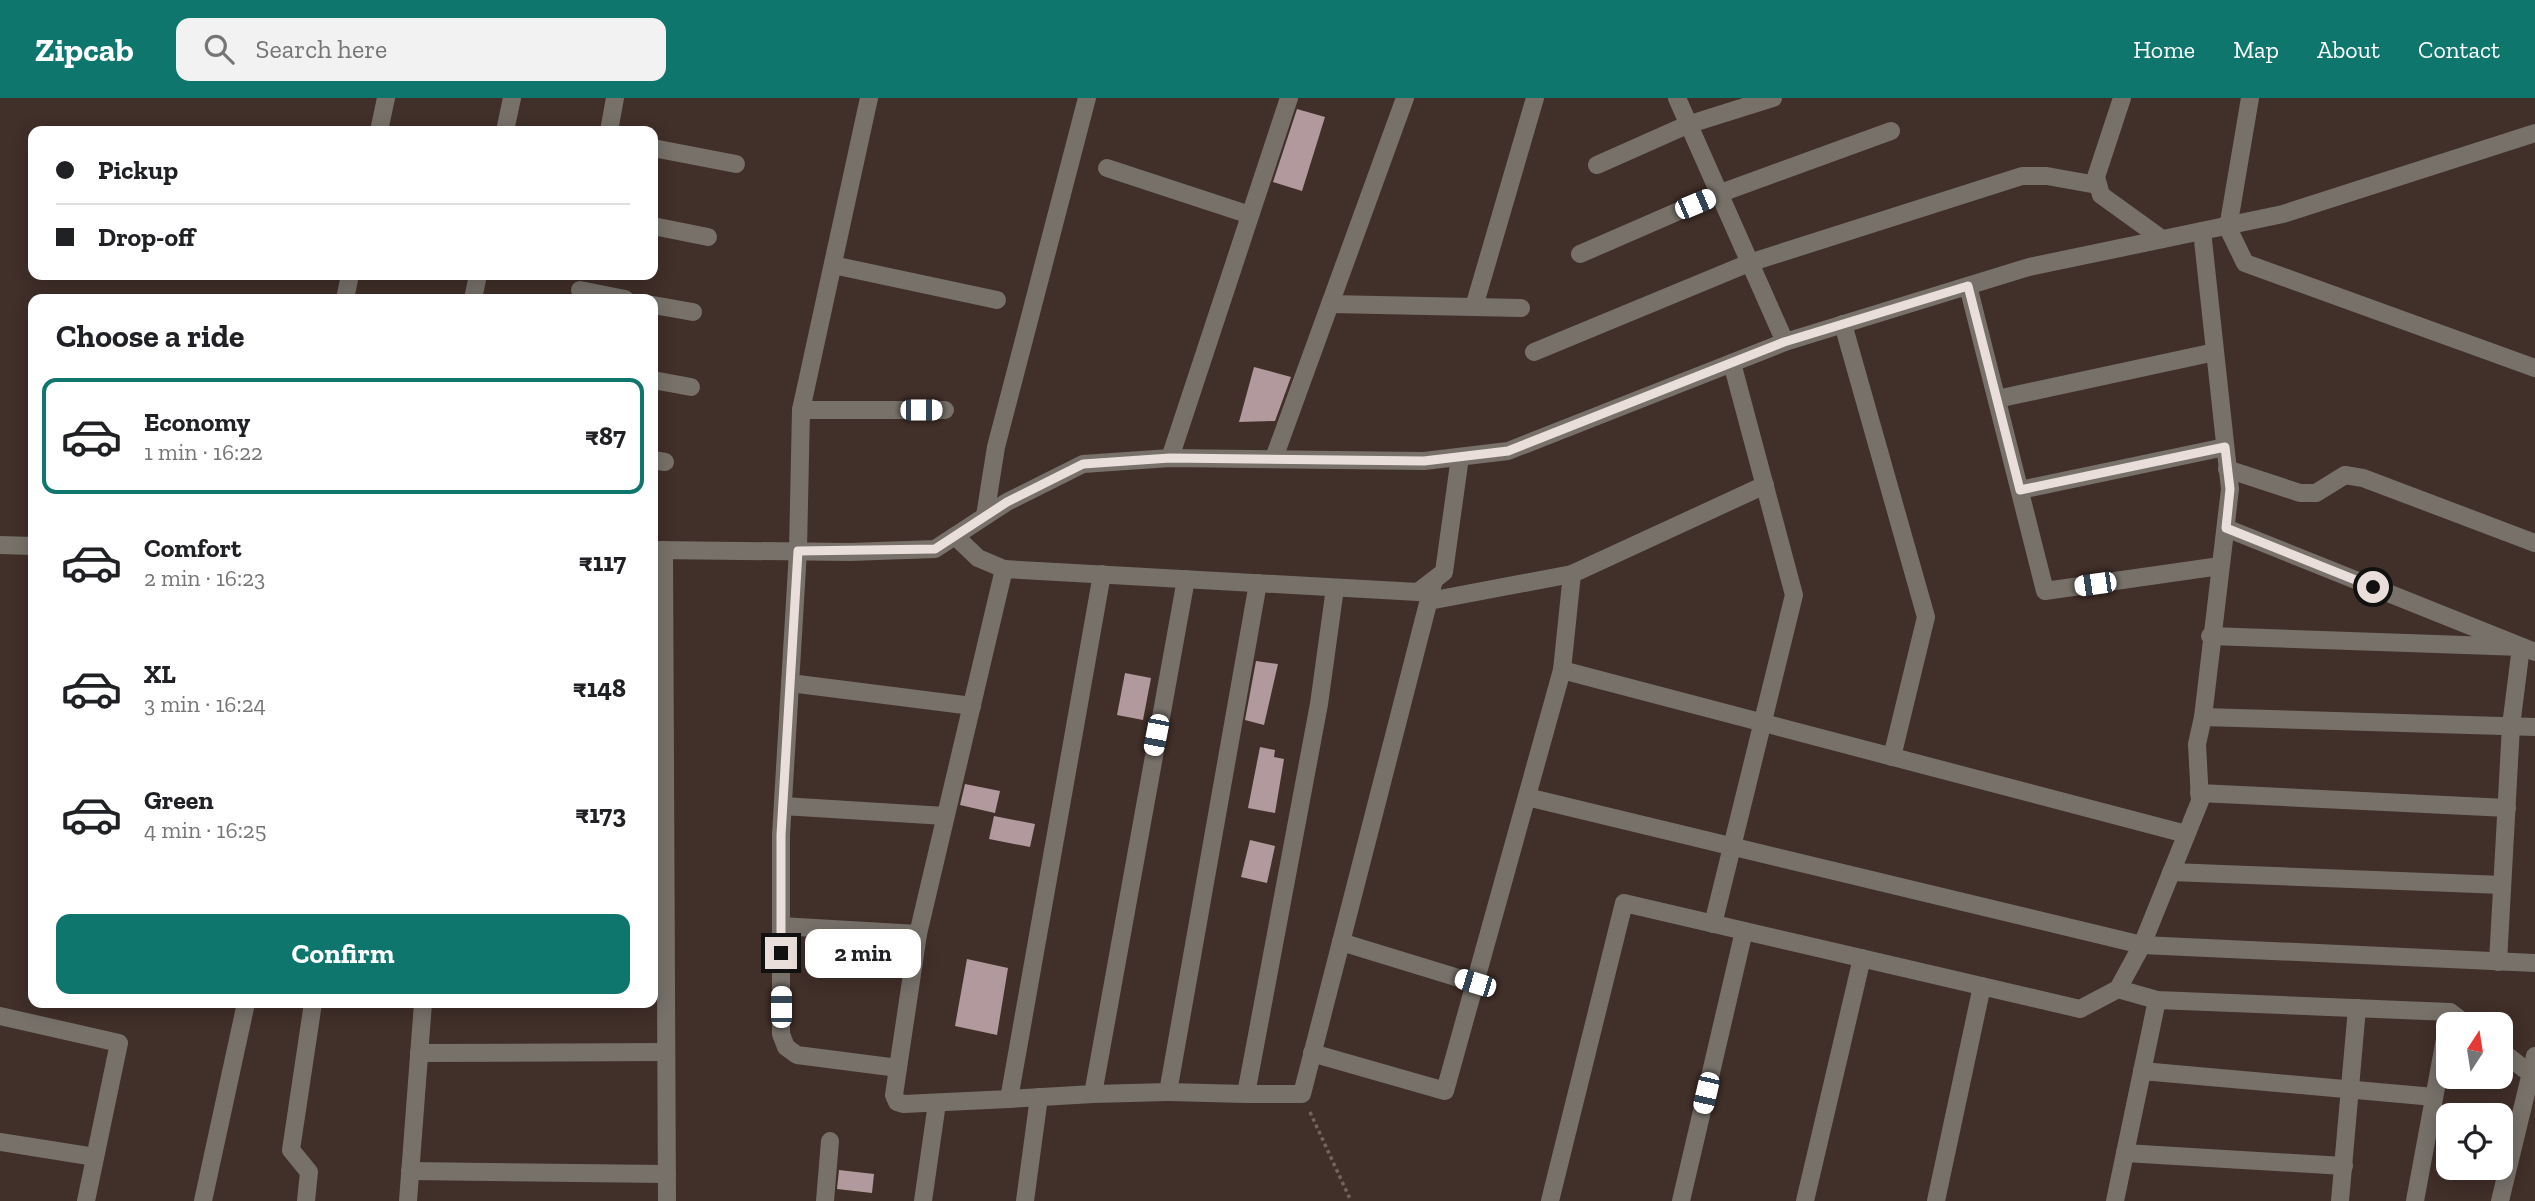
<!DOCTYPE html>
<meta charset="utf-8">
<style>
body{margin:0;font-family:"Zilla Slab",serif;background:#f2f2f2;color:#202124;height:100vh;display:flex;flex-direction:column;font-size:26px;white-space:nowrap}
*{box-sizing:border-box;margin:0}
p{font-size:23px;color:#757577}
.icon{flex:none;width:38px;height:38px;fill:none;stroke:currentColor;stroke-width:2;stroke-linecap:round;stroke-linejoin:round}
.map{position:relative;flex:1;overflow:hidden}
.sheet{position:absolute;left:28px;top:196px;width:630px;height:714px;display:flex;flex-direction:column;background:#fff;border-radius:14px;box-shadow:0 4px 18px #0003}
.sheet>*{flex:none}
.hud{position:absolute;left:28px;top:28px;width:630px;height:154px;border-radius:14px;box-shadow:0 4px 18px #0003;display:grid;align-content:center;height:154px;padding:0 28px;background:#fff}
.needle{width:46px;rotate:12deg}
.fabs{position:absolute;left:2436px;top:914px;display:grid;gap:14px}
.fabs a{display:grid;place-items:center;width:77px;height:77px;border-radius:14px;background:#fff;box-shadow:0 4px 18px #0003;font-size:35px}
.end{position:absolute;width:32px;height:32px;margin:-16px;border:9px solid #eadeda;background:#111;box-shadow:0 0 0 4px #111}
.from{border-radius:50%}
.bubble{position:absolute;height:49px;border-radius:14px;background:#fff;box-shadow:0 4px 18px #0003;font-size:23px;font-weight:800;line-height:49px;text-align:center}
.car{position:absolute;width:21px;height:42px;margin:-21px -10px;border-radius:9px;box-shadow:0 0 5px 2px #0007;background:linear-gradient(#fff 24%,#345 0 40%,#fff 0 76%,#345 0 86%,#fff 0)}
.hud b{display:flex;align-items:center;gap:24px;height:66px;font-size:26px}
.hud b+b{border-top:2px solid #e0e0e0}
.hud i{width:18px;height:18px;background:#202124}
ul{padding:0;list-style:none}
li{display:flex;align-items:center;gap:21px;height:116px;margin:0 14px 10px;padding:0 14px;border:4px solid transparent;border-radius:14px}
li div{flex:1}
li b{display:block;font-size:26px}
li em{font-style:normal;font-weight:800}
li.active{border-color:#0f766e}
li>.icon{width:63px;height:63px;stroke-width:1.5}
h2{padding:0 28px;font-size:32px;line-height:84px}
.primary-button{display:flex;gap:14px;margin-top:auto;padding:14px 28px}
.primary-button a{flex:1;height:80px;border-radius:14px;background:#0f766e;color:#fff;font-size:28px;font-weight:800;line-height:80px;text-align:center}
header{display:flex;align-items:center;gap:42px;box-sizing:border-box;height:98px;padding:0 35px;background:#0f766e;color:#fff}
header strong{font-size:33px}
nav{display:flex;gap:38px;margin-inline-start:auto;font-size:24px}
.search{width:490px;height:63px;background:#f2f2f2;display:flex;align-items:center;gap:18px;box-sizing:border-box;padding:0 24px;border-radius:14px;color:#757577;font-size:26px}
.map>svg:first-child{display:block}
</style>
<header>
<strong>Zipcab</strong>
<div class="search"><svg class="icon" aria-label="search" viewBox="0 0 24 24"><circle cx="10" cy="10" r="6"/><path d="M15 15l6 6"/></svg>Search here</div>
<nav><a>Home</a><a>Map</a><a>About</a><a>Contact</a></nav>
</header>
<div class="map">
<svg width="2535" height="1103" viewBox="0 0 2535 1103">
<rect width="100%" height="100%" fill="#412f29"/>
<g fill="#b2999d">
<polygon points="1297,11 1325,19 1302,93 1273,84"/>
<polygon points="1254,269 1291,279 1275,323 1239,324"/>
<polygon points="1256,563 1278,566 1264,627 1245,622"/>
<polygon points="1125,575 1151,580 1143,622 1117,617"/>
<polygon points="1260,649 1275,652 1274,659 1284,661 1275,715 1248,710"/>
<polygon points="965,686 1000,693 995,715 960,707"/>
<polygon points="994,718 1035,726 1030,749 989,741"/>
<polygon points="1250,742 1275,748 1267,785 1241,779"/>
<polygon points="967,861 1008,870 997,937 955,928"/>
<polygon points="839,1072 874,1076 872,1095 837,1091"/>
</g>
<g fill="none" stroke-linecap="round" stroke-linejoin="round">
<polyline stroke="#74645f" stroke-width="3.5" stroke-dasharray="3.5 3.5" stroke-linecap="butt" points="1310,1014 1351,1103"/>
<g stroke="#77716a" stroke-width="18">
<polyline points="869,0 801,312 798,453 781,737 781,936 786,949 797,957 898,970 918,836 1004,471 1418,494 1444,474 1460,359"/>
<polyline points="1677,0 1785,244"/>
<polyline points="2122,0 2096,79 2101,97 2162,141"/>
<polyline points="2250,0 2228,130 2245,165 2535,270"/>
<polyline points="379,33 386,0"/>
<polyline points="505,33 512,0"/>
<polyline points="609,33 615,0"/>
<polyline points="653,50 736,66"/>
<polyline points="1597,67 1687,27 1773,0"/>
<polyline points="1107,70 1250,117"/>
<polyline points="653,128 708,139"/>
<polyline points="1580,156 1718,96 1891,33"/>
<polyline points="833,167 997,202"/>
<polyline points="1968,188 2045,493 2220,468"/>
<polyline points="580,192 625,201"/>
<polyline points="345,201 350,177"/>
<polyline points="473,201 478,177"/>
<polyline points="1330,206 1521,210"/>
<polyline points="653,207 693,214"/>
<polyline points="1474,209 1535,0"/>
<polyline points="1843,226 1926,519 1892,659"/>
<polyline points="1534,254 1749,165 2022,78 2047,78 2097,87"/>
<polyline points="653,282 691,289"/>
<polyline points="1997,301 2215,254"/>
<polyline points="801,312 945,312"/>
<polyline points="1170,360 1289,0"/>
<polyline points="1274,360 1405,0"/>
<polyline points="653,362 665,364"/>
<polyline points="2227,371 2300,395 2316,395 2345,377 2363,380 2535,445"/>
<polyline points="2020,392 2225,349"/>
<polyline points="985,418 996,349 1087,0"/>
<polyline points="2226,430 2535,554"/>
<polyline points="955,438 978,460 1004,471"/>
<polyline points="0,447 33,448"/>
<polyline points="653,452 850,454 935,451 1007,404 1083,366 1170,360 1424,363 1508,353 1785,244 2029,169 2283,116 2535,35"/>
<polyline points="664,452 667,1103"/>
<polyline points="1429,503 1572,476 1765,387"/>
<polyline points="2210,538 2521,549 2511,628 2498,864"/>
<polyline points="1562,572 2186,736"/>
<polyline points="790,585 972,608"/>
<polyline points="2203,619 2535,629"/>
<polyline points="2199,695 2507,710"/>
<polyline points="1527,699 2142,847 2535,865"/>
<polyline points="783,708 945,718"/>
<polyline points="2171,774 2502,787"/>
<polyline points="1713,826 1794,497 1732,265"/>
<polyline points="781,828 918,836"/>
<polyline points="1341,844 1475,885"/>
<polyline points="2118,891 2157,902 2450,914 2466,926"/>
<polyline points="0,918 119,945 86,1103"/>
<polyline points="2501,953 2531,976"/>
<polyline points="419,955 666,954"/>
<polyline points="1312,955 1445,993 1562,572 1572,476"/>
<polyline points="898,970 894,997 897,1004 904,1006 1009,1001 1102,476"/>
<polyline points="2142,973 2434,999"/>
<polyline points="1168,994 1246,996 1319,606 1335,490"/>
<polyline points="1093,996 1168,994 1258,485"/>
<polyline points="1246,996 1302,996 1434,482"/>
<polyline points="1009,1001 1093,996 1186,481"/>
<polyline points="0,1044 95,1059"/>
<polyline points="2125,1055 2344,1068"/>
<polyline points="410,1073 667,1076"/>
<polyline points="203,1103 246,905"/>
<polyline points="306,1103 309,1074 291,1052 313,905"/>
<polyline points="408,1103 423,905"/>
<polyline points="825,1103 830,1043"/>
<polyline points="923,1103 937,1005"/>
<polyline points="1025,1103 1039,999"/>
<polyline points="1550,1103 1624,805 2080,911 2118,891 2142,847 2200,703 2197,646 2203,619 2230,391 2202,133"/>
<polyline points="1681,1103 1744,833"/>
<polyline points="1805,1103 1862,860"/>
<polyline points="1936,1103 1982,888"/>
<polyline points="2115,1103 2157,902"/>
<polyline points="2340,1103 2357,910"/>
<polyline points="2415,1103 2450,914"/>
<polyline points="2500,1103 2535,958"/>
</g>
</g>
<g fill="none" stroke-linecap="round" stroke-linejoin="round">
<polyline stroke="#eadeda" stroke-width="9" points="781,855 781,737 798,453 935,451 1007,404 1083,366 1170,360 1424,363 1508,353 1784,244 1968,188 2020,392 2225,349 2230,391 2226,430 2373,489"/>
</g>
</svg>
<div class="fabs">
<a><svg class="needle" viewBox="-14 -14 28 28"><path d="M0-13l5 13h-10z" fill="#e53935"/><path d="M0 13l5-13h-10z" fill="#757577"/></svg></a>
<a><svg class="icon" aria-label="locate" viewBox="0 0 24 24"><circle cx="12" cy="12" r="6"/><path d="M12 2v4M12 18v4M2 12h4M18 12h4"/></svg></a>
</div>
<i class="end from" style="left:2373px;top:489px"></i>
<i class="end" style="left:781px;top:855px"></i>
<div class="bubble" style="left:805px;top:831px;width:116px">2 min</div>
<i class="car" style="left:1695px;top:106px;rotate:67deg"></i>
<i class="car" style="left:921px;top:312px;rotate:90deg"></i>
<i class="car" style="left:2095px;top:486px;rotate:262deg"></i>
<i class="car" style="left:1156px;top:637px;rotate:191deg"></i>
<i class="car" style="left:1475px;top:885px;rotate:287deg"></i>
<i class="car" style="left:781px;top:909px;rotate:0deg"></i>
<i class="car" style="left:1706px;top:995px;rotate:193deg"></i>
<div class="hud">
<b><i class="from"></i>Pickup</b>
<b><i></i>Drop-off</b>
</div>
<section class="sheet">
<h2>Choose a ride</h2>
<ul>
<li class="active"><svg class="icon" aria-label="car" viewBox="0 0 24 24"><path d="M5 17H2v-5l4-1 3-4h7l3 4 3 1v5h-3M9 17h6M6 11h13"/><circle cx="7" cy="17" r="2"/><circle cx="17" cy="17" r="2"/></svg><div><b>Economy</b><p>1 min · 16:22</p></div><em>₹87</em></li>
<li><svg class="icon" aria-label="car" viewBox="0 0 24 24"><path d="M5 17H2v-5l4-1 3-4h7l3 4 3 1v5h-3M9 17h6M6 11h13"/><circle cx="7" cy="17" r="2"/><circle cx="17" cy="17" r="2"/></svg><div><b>Comfort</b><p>2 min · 16:23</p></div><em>₹117</em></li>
<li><svg class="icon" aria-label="car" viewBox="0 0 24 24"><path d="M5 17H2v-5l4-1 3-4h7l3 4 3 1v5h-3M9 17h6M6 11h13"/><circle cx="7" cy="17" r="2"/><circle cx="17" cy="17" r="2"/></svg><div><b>XL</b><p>3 min · 16:24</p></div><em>₹148</em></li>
<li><svg class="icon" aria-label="car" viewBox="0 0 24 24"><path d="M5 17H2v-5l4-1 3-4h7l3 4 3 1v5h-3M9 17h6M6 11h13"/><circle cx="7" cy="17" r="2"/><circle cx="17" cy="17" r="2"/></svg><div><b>Green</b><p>4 min · 16:25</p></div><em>₹173</em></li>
</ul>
<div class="primary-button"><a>Confirm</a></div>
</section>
</div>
